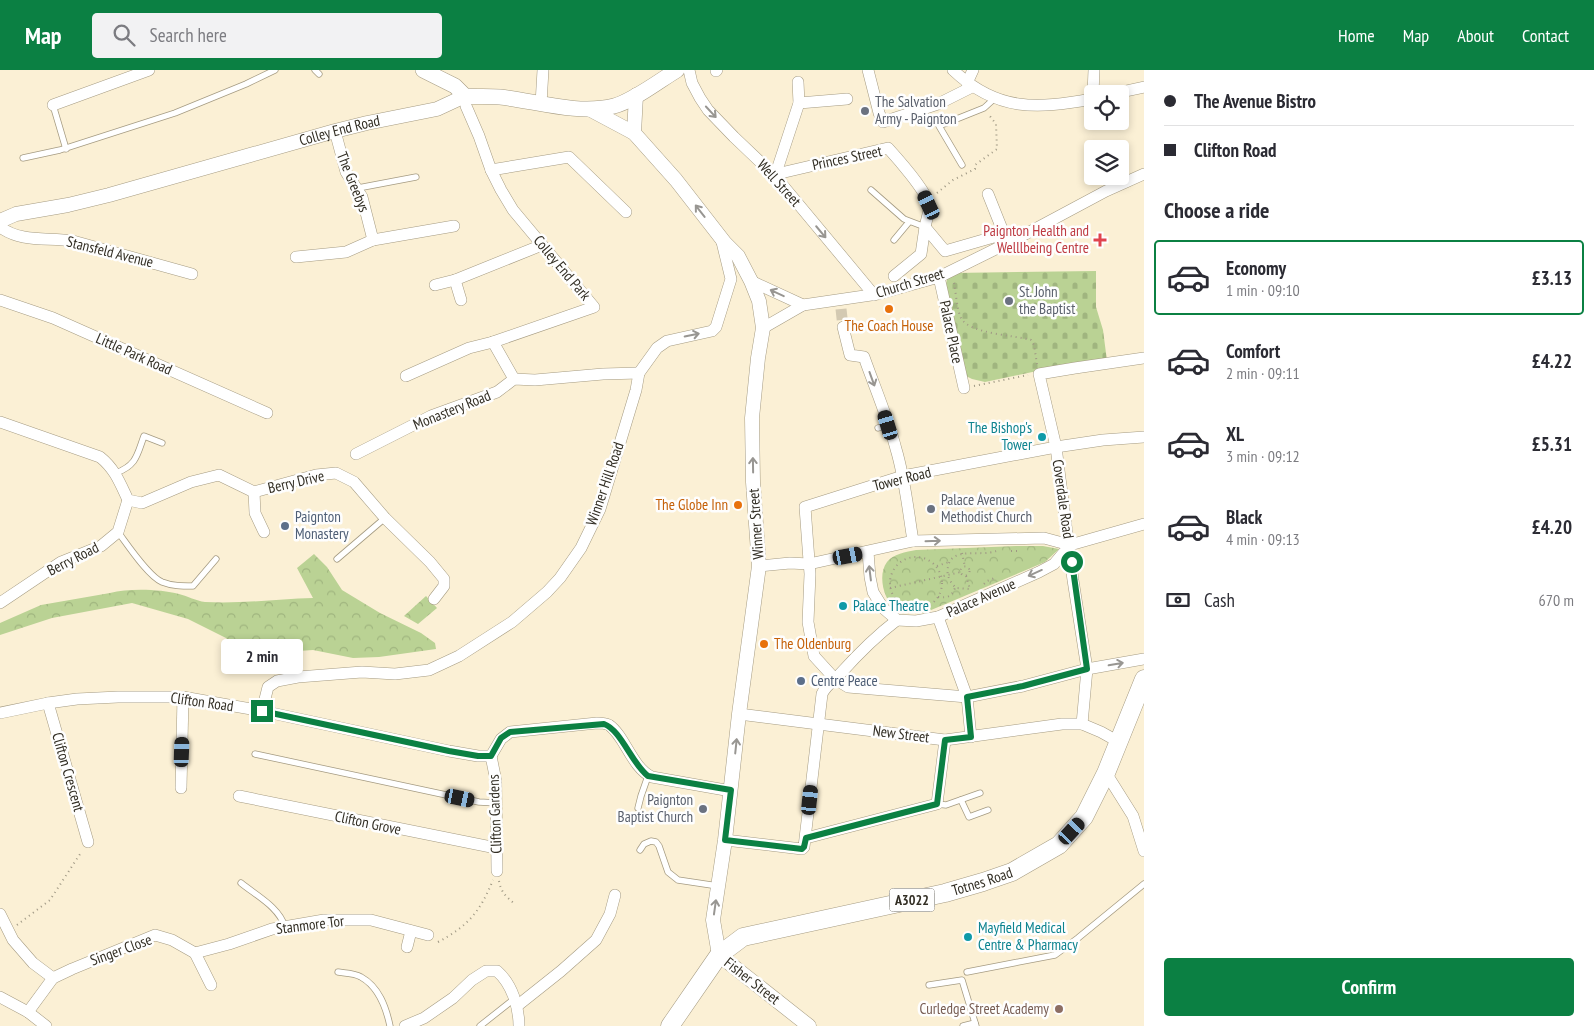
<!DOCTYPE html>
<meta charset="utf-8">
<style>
body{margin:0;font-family:"PT Sans Narrow",sans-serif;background:#f2f2f3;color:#2b2b33;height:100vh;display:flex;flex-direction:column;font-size:19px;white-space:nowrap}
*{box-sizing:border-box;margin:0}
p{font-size:16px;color:#7c7c81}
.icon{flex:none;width:28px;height:28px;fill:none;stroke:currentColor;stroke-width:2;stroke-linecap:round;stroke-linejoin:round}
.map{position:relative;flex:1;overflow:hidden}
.panel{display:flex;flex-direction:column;background:#fff;width:450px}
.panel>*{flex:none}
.guide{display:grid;align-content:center;height:110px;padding:0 20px;background:#fff}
.fabs{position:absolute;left:1084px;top:15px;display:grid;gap:10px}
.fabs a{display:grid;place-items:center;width:45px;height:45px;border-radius:5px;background:#fff;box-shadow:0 2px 8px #0003;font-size:25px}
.end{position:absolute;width:22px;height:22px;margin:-11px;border:6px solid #0b8043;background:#fff;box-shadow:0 0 0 2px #fff}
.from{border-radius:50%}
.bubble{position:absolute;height:35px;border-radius:5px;background:#fff;box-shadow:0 2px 8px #0003;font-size:16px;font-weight:600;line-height:35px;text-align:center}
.car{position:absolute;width:15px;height:30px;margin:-15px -8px;border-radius:6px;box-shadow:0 0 4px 1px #0007;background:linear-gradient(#222 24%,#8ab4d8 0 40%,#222 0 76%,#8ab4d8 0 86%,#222 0)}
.guide b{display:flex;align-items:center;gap:18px;height:48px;font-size:19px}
.guide b+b{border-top:1px solid #e1e1e2}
.guide i{width:12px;height:12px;background:#2b2b33}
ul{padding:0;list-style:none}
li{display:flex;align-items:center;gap:15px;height:75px;margin:0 10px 8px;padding:0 10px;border:2px solid transparent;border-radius:5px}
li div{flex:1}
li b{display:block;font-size:19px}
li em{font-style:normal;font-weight:600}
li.on{border-color:#0b8043}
li>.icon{width:45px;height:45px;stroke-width:1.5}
h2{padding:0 20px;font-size:22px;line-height:60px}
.pay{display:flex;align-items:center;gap:12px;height:55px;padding:0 20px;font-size:19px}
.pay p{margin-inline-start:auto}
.primary-button{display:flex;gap:10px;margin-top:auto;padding:10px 20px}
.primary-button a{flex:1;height:58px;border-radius:5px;background:#0b8043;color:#fff;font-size:20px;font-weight:600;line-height:58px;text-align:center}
header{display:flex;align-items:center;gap:30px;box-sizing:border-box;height:70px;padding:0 25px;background:#0b8043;color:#fff}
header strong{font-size:24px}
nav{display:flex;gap:28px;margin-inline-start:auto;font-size:18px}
.search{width:350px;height:45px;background:#f2f2f3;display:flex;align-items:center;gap:12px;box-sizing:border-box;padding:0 18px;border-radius:5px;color:#7c7c81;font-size:19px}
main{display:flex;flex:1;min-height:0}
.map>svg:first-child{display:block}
</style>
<header>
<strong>Map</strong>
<div class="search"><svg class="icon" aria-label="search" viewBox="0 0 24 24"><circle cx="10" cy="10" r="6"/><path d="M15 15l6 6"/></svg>Search here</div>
<nav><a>Home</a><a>Map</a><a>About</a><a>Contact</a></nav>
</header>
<main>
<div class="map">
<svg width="1144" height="956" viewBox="0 0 1144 956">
<defs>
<pattern id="forest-crowns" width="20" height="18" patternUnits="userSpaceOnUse" patternTransform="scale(1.25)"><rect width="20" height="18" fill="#bad294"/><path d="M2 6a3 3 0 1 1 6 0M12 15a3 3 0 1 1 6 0" fill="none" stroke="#a0b57f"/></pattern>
<pattern id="cemetery-stones" width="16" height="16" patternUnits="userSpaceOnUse" patternTransform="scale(1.25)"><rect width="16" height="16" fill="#bad294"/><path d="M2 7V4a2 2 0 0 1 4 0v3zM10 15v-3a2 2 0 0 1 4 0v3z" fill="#a0b57f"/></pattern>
</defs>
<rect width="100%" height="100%" fill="#fbf0d5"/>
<g fill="url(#forest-crowns)">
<path d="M1016 476H1043L1059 479 1045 492 924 543C915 543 904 544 896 539 884 531 877 505 887 492 893 484 906 482 916 480Z"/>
<path d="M314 484 327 497 342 520 380 543 421 563 435 573 436 579 379 587 353 588 313 580 284 582H239L226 568 188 549 132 533 52 548 0 565V553L41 535 110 523C129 518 160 519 179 524 188 526 196 531 205 532 241 534 277 529 313 528L297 498Z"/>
<polygon points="426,526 437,538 418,554 404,546"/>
</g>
<polygon fill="url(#cemetery-stones)" points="1096,201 1096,237 1103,260 1107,291 1037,301 985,312 972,309 966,306 946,214 948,206 952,203"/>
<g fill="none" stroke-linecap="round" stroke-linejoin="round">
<polyline stroke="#d3c9b2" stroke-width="11" stroke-dasharray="11 5.5" stroke-linecap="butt" points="841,239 843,257"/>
<g stroke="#a59b82" stroke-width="7">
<g id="service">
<polyline points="315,0 319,4"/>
<polyline points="53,35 66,79"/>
<polyline points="23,88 60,80 175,43 246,14 275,0"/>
<polyline points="962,95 939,56 984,38 995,28"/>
<polyline points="358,118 416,107"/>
<polyline points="871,120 904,149 925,157"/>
<polyline points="894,170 909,152"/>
<polyline points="878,358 888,355"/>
<path d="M116 403C137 395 137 385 144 366L162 373"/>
<path d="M118 462C127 474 148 506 162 512 172 516 182 516 193 516L216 489"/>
<polyline points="337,489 385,448"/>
<polyline points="255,684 479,732 497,733"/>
<polyline points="961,730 969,747 988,740"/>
<polyline points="937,734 946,735 980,723"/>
<polyline points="638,738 641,726 648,706"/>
<polyline points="640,780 644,774 651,771 656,772 659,776 668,802 678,810 718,816"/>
<path d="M241 813C257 826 279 837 285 857"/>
<path d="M338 902C344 903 355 903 361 907 379 917 386 937 390 956"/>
<polyline points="967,902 1055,885 1078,868 1144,814"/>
<polyline points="929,915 962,910 976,956"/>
<polyline points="480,956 514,929"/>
<polyline points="963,956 975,953"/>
</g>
</g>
<g stroke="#a59b82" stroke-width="12">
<g id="minor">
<polyline points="689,0 692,13 700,28 708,40 734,67 775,106 874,225"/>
<polyline points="868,0 879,43 883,52 938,34 972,17"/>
<path d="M953 0C997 42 1037 39 1092 29"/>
<polyline points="716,1 717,0"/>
<polyline points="967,13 973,0"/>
<polyline points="1093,24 1094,0"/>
<polyline points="1112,24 1144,17"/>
<polyline points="465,26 466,36 479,66 491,100 501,120 513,140 594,237 493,272 514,309"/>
<polyline points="799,33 847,29"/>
<polyline points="541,34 543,0"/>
<polyline points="53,35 149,0"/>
<polyline points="335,61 346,102 362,127 373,170 454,156"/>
<polyline points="491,100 569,87 626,142"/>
<path d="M775 106 785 102 888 78C898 89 925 120 929 134 930 141 926 151 925 157"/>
<polyline points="775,106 799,33 798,12"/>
<polyline points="988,124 1004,164"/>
<path d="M0 157C22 173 47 167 73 171L192 204"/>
<polyline points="296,187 346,182 373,170"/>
<polyline points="894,206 921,184 925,157 945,181 1004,164 1020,167"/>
<polyline points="939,207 964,318"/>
<polyline points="751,211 803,235"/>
<polyline points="435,215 455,210"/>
<polyline points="0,230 53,248 267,343"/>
<polyline points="461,230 455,210 542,175"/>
<path d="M843 257 850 285 864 287C875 318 888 348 896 379 905 409 908 440 913 471"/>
<polyline points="763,258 803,235 878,224 939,207 1020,167 1106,121 1144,104"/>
<polyline points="406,306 469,278 493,272"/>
<path d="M0 352 100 387C115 399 120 413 128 430L142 433 191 412 219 405 254 422 316 405 336 403 354 412 385 448 430 492 444 509V516L434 529"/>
<polyline points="1144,367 1103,370 1056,377 903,406 805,437 810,504 808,552 814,586 835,609 848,617 967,627 1023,616 1087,599 1144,589"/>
<polyline points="356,384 431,346 497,322 514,309 535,310 603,304 639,303"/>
<polyline points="254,422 255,443 264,462"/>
<polyline points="1070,475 1144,454"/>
<polyline points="759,496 790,493 809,494 913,471 1044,468 1070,475 1054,494 1039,502 938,547 916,551 897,550 883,538 873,522 870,507 868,482"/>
<polyline points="0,533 61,492 101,476 118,462 128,430"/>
<polyline points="938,547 967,627 971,667"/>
<polyline points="48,633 88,772"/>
<polyline points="262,641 268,617 277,611 298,607 362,602 395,604 429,600 459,586 512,552 547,522 560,508 581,478 600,439 636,320 639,303 657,278 667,271 712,261 716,257 731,209 721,168"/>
<polyline points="0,643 48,633 77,629 118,627 183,627 262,641 449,681 478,686 491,686"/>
<polyline points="739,644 945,670 1062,654 1082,654 1101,662 1119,672"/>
<polyline points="1082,654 1087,599 1073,510 1056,377 1039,304 1075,298 1144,288"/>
<path d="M491 686 501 669 510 662 597 653C601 653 605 653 609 655 625 666 632 698 652 707L731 721"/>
<polyline points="491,686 496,711 497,801"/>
<polyline points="1106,703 1133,746 1144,781"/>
<polyline points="181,718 183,627"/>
<polyline points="239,726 496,778"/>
<polyline points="806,768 937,734 945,670"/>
<path d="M725 770 802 779 804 777 822 624C826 615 834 611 840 604 858 584 876 566 897 550"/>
<polyline points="0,844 13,870 33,893 53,908"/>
<polyline points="407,877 411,861"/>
<polyline points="195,883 229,874 272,859 324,850 371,850 428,865"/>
<polyline points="0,927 28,942 46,956"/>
<polyline points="517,936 561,901 596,870 610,844 615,825"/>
<polyline points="28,942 53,908 72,899 155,865 172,870 195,883 211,915"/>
<path d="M405 956 424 948 453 928 472 910 486 901H497C512 914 519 937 519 956"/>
</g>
</g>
<g stroke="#a59b82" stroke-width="15">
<g id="tertiary">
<polyline points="589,39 634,63 676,110 725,173 738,186 751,211 759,231 763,258 758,288 752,348 753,412 759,496 739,644 725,770 713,850 719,885 809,956"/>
<polyline points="634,63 636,25"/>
<path id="s1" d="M0 151 16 144 68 135 109 125 335 61 367 53 437 39 465 26"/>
</g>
</g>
<g stroke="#a59b82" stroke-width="16">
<path id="secondary" d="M423 0 455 16 465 26C477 27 488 26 500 27 536 31 577 45 614 36 633 31 659 11 677 0"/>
</g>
<g stroke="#a59b82" stroke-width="19">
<g id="primary">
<path id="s2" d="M670 956 719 885 743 867 945 823 983 812 1012 802 1059 775 1084 747 1106 703 1144 609"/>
</g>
</g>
<g stroke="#9f9884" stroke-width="2" stroke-dasharray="1 4" stroke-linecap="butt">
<polyline points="937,123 953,110 975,99 975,95 997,79 996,54 989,45"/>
<path d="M954 213C956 223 957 240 961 248 969 264 1014 265 1031 270L1034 275 1037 294"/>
<polyline points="974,316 1028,305"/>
<polyline points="1011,481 1021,481"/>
<polyline points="962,483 965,497"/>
<circle cx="916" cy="513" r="26"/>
<polyline points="937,496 949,492"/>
<circle cx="965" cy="501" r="4.5"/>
<path d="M966 506 970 519 956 518C950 512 946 505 948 497 951 476 982 487 996 481"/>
<polyline points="984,514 987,511 997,507"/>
<polyline points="890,518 961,502"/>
<path d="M938 527C948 528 951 527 955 518"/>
<path d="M499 811C501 822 506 827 515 834"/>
<polyline points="17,855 50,830 82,781"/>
<path d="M438 872C468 856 480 842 493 810"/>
</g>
<use href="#service" stroke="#fff" stroke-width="5.5"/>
<use href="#minor" stroke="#fff" stroke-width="11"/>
<use href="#tertiary" stroke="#fff" stroke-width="14"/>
<use href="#secondary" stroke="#fff" stroke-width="15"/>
<use href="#primary" stroke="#fff" stroke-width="18"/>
</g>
<defs><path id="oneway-shaft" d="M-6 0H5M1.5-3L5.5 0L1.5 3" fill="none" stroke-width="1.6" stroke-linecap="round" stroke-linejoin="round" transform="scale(1.25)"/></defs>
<g stroke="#989692">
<use href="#oneway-shaft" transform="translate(711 42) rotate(47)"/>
<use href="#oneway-shaft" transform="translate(700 141) rotate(-128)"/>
<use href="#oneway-shaft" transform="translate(821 162) rotate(50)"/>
<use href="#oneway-shaft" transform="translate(777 223) rotate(-155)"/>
<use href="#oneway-shaft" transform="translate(692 265) rotate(-12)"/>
<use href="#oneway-shaft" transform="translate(872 309) rotate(70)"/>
<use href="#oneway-shaft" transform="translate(753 395) rotate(-91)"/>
<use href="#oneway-shaft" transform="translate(933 471) rotate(-2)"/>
<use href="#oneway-shaft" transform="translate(870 503) rotate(-97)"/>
<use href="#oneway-shaft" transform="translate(1035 503) rotate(156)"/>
<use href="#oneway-shaft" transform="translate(1116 594) rotate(-10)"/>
<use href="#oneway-shaft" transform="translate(736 676) rotate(-84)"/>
<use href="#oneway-shaft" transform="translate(715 837) rotate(-82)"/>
</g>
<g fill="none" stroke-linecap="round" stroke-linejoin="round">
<path stroke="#0b8043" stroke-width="6" d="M262 641 449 681 478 686H491L501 668 510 662 604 654C621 660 632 694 648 706L731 720 725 770 802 779 804 777 806 768 937 734 945 670 971 667 967 627 1023 616 1087 599 1072 492"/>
</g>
<g fill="#6b7280" stroke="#fefefe" stroke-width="2">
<circle cx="865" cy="41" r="5"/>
<circle cx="1009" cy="231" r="5"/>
<circle cx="931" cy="439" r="5"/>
<circle cx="703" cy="739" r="5"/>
</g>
<path fill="#e0444e" stroke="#fefefe" stroke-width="2" d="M1097.5 162.5h5v5h5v5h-5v5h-5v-5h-5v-5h5z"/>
<g fill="#e8710a" stroke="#fefefe" stroke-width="2">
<circle cx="889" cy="239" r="5"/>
<circle cx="738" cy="435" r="5"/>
<circle cx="764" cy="574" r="5"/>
</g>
<g fill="#0f9aa8" stroke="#fefefe" stroke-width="2">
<circle cx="1042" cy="367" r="5"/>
<circle cx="843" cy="536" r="5"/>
<circle cx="968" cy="867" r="5"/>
</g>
<g fill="#5c6f8a" stroke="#fefefe" stroke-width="2">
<circle cx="285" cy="456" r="5"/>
<circle cx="801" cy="611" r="5"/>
</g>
<circle fill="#8d6e63" stroke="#fefefe" stroke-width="2" cx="1059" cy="939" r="5"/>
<g text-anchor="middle" stroke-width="5" stroke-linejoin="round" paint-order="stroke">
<rect fill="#fefefe" stroke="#6f6c65" stroke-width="1" x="889.5" y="818.5" width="45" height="23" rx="4"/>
<g font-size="14" font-weight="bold" fill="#322e24">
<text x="912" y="835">A3022</text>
</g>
<g font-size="15" fill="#5b616d" stroke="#fefefe" text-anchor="start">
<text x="875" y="37">The Salvation<tspan x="875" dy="17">Army - Paignton</tspan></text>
<text x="1019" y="227">St. John<tspan x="1019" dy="17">the Baptist</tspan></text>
<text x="941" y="435">Palace Avenue<tspan x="941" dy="17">Methodist Church</tspan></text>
<text x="693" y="735" text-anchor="end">Paignton<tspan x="693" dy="17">Baptist Church</tspan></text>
</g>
<g font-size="15" fill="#322e24" stroke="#fefefe">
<text dy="5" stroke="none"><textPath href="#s1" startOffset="352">Colley End Road</textPath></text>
<text transform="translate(847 88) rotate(-12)" y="5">Princes Street</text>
<text transform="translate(353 112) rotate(68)" y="5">The Greebys</text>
<text transform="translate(779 113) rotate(48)" y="5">Well Street</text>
<text transform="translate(110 182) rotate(14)" y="5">Stansfeld Avenue</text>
<text transform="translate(562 198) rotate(50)" y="5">Colley End Park</text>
<text transform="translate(910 213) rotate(-17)" y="5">Church Street</text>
<text transform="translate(951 262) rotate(78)" y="5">Palace Place</text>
<text transform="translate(134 284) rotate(24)" y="5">Little Park Road</text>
<text transform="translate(452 340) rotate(-22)" y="5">Monastery Road</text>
<text transform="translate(902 409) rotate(-14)" y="5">Tower Road</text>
<text transform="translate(296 412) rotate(-13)" y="5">Berry Drive</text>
<text transform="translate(605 414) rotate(-71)" y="5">Winner Hill Road</text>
<text transform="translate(1063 429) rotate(82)" y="5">Coverdale Road</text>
<text transform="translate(756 454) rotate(-94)" y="5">Winner Street</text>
<text transform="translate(73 489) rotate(-27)" y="5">Berry Road</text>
<text transform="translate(981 528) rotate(-24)" y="5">Palace Avenue</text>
<text transform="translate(202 632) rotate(8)" y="5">Clifton Road</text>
<text transform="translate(901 664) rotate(7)" y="5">New Street</text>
<text transform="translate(68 702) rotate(74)" y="5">Clifton Crescent</text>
<text transform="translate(495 744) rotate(-92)" y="5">Clifton Gardens</text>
<text transform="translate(368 753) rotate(12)" y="5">Clifton Grove</text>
<text dy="5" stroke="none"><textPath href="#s2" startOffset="362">Totnes Road</textPath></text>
<text transform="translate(310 855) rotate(-7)" y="5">Stanmore Tor</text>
<text transform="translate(121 880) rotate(-20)" y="5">Singer Close</text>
<text transform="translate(752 911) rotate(38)" y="5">Fisher Street</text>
</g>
<g font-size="15" fill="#be3a42" stroke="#fefefe" text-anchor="end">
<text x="1089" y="166">Paignton Health and<tspan x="1089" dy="17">Welllbeing Centre</tspan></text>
</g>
<g font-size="15" fill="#c56008" stroke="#fefefe">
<text x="889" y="261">The Coach House</text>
<text x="728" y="440" text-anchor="end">The Globe Inn</text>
<text x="774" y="579" text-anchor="start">The Oldenburg</text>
</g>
<g font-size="15" fill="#0d838f" stroke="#fefefe" text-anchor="start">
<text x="1032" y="363" text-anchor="end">The Bishop's<tspan x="1032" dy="17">Tower</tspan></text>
<text x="853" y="541">Palace Theatre</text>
<text x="978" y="863">Mayfield Medical<tspan x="978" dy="17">Centre &amp; Pharmacy</tspan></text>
</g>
<g font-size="15" fill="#4e5e75" stroke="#fefefe" text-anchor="start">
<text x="295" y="452">Paignton<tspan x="295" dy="17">Monastery</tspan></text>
<text x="811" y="616">Centre Peace</text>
</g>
<g font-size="15" fill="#785e54" stroke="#fefefe" text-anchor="end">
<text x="1049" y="944">Curledge Street Academy</text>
</g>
</g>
</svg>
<div class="fabs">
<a><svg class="icon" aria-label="locate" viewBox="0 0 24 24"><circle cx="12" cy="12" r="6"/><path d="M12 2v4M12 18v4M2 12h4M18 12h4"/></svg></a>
<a><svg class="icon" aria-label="layers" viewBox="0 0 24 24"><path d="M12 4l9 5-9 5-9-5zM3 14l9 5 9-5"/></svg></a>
</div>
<i class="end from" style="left:1072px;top:492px"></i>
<i class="end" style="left:262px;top:641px"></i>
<div class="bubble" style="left:221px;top:569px;width:82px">2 min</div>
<i class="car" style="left:929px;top:135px;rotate:335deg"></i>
<i class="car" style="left:888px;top:355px;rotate:343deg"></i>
<i class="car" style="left:848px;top:486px;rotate:79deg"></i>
<i class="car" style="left:182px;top:682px;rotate:2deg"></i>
<i class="car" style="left:460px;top:728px;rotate:102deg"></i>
<i class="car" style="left:810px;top:730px;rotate:6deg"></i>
<i class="car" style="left:1072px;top:761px;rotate:43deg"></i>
</div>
<section class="panel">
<div class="guide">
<b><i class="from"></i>The Avenue Bistro</b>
<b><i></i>Clifton Road</b>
</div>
<h2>Choose a ride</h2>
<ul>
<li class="on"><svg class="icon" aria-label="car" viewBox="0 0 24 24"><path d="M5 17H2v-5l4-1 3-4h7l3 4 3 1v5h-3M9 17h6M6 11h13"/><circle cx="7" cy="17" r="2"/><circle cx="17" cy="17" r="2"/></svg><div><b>Economy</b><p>1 min · 09:10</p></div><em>£3.13</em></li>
<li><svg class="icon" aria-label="car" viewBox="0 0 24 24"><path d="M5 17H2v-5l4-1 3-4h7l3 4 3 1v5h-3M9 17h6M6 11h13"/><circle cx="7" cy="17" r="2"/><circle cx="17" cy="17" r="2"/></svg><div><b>Comfort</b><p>2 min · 09:11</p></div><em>£4.22</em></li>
<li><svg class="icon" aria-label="car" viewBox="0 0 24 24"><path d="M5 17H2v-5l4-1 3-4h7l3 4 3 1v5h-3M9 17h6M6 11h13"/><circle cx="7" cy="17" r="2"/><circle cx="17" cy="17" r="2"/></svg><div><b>XL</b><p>3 min · 09:12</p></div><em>£5.31</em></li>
<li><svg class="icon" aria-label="car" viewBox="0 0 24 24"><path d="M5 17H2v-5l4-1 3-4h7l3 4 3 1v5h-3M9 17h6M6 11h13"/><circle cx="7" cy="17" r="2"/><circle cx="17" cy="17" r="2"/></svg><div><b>Black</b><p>4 min · 09:13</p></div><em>£4.20</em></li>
</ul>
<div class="pay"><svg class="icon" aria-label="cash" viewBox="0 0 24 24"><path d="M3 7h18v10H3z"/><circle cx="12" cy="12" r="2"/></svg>Cash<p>670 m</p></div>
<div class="primary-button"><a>Confirm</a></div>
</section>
</main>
